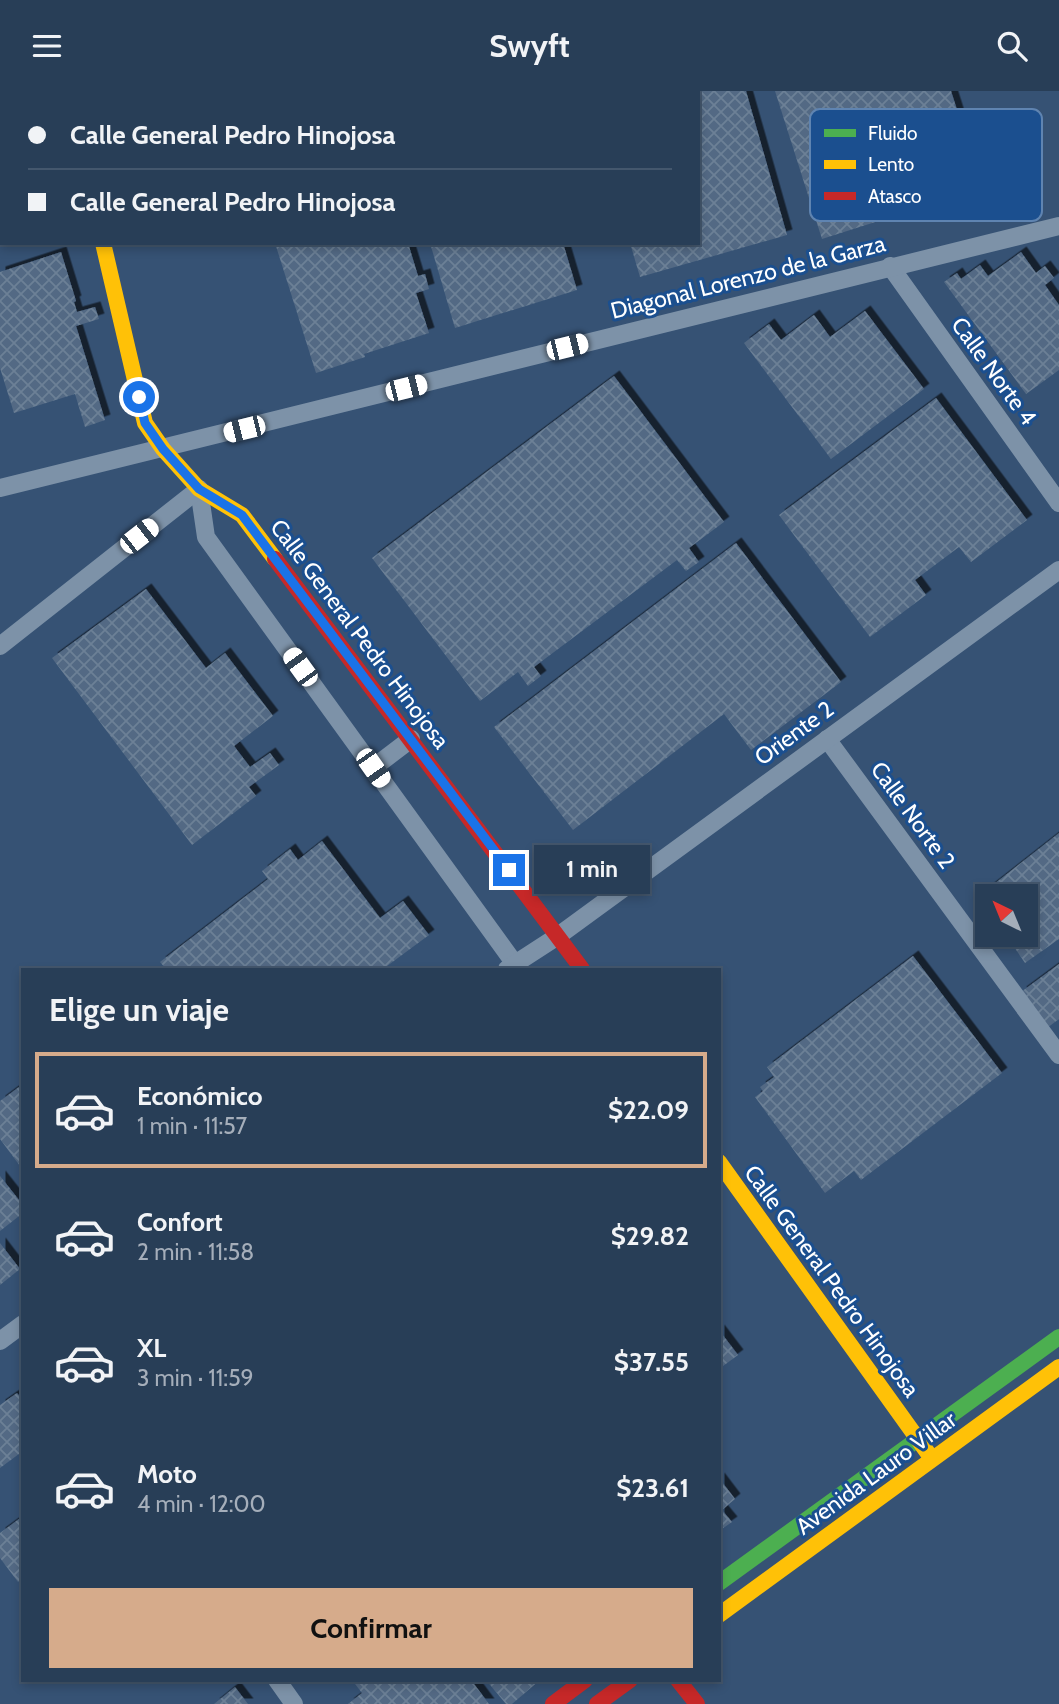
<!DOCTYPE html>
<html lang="es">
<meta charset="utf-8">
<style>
body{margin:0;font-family:Cabin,sans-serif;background:#344961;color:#f1f3f6;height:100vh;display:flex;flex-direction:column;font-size:26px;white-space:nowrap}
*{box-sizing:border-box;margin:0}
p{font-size:23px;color:#a5aeba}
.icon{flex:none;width:38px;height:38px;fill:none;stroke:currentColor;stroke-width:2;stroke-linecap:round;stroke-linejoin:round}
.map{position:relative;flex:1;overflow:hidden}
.drawer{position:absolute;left:21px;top:877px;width:700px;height:714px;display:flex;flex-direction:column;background:#283e57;border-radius:0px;box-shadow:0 4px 10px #0003,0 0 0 2px #44576d}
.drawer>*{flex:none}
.top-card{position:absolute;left:0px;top:0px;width:700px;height:154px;box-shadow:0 4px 10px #0003,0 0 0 2px #44576d;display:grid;align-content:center;height:154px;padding:0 28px;background:#283e57}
.needle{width:46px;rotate:317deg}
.tools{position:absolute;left:975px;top:793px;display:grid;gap:14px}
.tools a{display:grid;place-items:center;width:63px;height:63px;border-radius:0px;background:#283e57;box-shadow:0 4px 10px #0003,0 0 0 2px #44576d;font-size:35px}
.end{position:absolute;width:32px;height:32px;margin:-16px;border:9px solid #1a73e8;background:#fff;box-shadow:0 0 0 4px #fff}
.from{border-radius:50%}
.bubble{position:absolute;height:49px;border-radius:0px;background:#283e57;box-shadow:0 4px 10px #0003,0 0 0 2px #44576d;font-size:23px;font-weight:700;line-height:49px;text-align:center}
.car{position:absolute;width:21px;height:42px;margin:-21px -10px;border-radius:9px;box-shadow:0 0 5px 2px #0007;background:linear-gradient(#fff 24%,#345 0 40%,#fff 0 76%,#345 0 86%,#fff 0)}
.top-card b{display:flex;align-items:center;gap:24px;height:66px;font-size:26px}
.top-card b+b{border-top:2px solid #44576d}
.top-card i{width:18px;height:18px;background:#f1f3f6}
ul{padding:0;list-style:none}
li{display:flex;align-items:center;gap:21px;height:116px;margin:0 14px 10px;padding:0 14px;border:4px solid transparent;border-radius:0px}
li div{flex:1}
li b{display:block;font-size:26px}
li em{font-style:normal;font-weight:700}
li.active{border-color:#d6ab8b}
li>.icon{width:63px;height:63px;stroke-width:1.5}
h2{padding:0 28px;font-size:32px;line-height:84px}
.button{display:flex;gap:14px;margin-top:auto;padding:14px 28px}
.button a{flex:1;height:80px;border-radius:0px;background:#d6ab8b;color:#111;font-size:28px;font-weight:700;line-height:80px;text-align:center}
header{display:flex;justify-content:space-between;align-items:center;height:91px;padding:0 28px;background:#283e57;font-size:32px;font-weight:700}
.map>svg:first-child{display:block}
</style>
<header><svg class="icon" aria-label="menu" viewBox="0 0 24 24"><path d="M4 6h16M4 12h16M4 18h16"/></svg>Swyft<svg class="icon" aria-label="search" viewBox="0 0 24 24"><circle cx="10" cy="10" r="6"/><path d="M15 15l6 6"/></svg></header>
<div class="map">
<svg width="1059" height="1613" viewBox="0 0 1059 1613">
<defs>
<pattern id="building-cross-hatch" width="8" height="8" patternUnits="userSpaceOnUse" patternTransform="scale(1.75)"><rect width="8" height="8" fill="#526984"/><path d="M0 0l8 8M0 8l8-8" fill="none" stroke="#6c8096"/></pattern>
<filter id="shadow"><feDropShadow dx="5.5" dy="-5.5" stdDeviation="0" flood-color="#0009"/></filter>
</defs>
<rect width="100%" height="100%" fill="#365274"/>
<g fill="url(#building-cross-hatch)" filter="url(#shadow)">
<polygon points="698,0 746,0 787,144 640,186 630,152 698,152"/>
<polygon points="775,0 951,0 982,97 822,148"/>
<polygon points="275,152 408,152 418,185 425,183 429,198 416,202 429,242 364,263 365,266 316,282"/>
<polygon points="430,152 563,152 577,199 455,237"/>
<polygon points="61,161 76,210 74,211 77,221 95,216 99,228 76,235 105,329 85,336 75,303 14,322 0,277 0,181"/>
<polygon points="1021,161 1036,182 1045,175 1054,187 1045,194 1059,214 1059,279 1026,303 944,191 957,182 961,188 980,174 988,185"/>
<polygon points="865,220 924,298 831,368 744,252 769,233 781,249 814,224 830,246"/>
<polygon points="614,285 724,431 689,457 699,471 686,480 677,469 534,576 541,585 528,595 518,581 480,610 372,467"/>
<polygon points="936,307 1027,429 971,471 959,456 915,489 926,504 870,546 779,424"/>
<polygon points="736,452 841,591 751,659 724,623 573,739 494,636"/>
<polygon points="146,498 206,577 225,562 273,625 234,655 250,676 270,662 279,674 249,696 256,705 192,754 52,567"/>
<polygon points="1059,742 1059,848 1025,872 1006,844 1026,844 1026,805 987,805 987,815 980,804"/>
<polygon points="322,750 380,827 403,810 429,844 383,878 166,878 160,871 268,788 262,780 290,758 298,769"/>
<polygon points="913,865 1002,982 861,1089 854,1080 825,1102 755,1006 763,1000 760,996 774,986 767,976"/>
<polygon points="1059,873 1059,928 1047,937 1021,901"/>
<polygon points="23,993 23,1079 0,1048 0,1010"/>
<polygon points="0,1085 23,1114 23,1122 0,1140"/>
<polygon points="0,1152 20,1178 0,1194"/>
<polygon points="719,1239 738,1264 719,1278"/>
<polygon points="17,1302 23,1309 23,1360 0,1377 0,1314"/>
<polygon points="719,1387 735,1408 722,1419 732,1431 719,1440"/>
<polygon points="23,1425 23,1488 18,1491 0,1467 0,1442"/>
<polygon points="352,1589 471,1589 489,1613 348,1613 362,1602"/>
<polygon points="486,1589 540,1589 512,1613 506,1613"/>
<polygon points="235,1596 248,1613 214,1613"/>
</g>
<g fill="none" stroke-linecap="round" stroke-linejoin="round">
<g stroke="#7d92a8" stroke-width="18">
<polyline points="890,175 1059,412"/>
<polyline points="0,397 1059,135"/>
<polyline points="199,398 206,446 515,873"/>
<polyline points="0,555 199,398"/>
<polyline points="827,648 1059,964"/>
<polyline points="373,677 411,648"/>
<polyline points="507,878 558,845 1059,479"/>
<polyline points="0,1250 23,1233"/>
<polyline points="277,1589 294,1613"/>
</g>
<g stroke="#4caf50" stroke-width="16">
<polyline points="15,2 23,0"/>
<polyline points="719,1492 1059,1246"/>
</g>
<g stroke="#ffc107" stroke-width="16">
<polyline points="103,152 145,332 163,358 199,398 242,424 275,468"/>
<polyline points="719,1071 930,1365"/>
<polyline points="719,1524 1059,1276"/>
</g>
<g stroke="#c62828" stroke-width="16">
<polyline points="74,0 75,2"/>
<polyline points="275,468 582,878"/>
<polyline points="678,1589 697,1613"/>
<polyline points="553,1613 585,1589"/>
<polyline points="597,1613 630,1589"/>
</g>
</g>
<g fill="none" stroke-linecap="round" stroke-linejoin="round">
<polyline stroke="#1a73e8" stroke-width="9" points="139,306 145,332 163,358 199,398 242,424 509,779"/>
</g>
<g text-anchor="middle" stroke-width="6" stroke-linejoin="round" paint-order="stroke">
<g font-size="23" fill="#fff" stroke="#1b4f8f">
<text transform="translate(748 186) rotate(-14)" y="8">Diagonal Lorenzo de la Garza</text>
<text transform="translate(994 280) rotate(54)" y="8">Calle Norte 4</text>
<text transform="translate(360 543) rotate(53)" y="8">Calle General Pedro Hinojosa</text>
<text transform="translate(794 642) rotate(-36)" y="8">Oriente 2</text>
<text transform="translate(913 724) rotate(54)" y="8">Calle Norte 2</text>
<text transform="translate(832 1190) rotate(54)" y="8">Calle General Pedro Hinojosa</text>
<text transform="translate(876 1382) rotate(-36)" y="8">Avenida Lauro Villar</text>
</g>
</g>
<rect x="810" y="18" width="232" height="112" rx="10" fill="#1b4f8f" stroke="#5f84b1" stroke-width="2"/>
<rect x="824" y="38" width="32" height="8" fill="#4caf50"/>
<rect x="824" y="69" width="32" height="9" fill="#ffc107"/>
<rect x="824" y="101" width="32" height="8" fill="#c62828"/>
<g font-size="19" fill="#fff">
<text x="868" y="49">Fluido</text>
<text x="868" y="80">Lento</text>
<text x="868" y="112">Atasco</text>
</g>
</svg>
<div class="tools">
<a><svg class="needle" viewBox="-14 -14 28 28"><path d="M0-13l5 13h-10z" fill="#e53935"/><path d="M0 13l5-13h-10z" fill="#a5aeba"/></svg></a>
</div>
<i class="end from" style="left:139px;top:306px"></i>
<i class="end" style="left:509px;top:779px"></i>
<div class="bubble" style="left:534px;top:754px;width:116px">1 min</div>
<i class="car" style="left:567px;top:256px;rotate:76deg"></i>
<i class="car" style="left:406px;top:297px;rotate:76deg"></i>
<i class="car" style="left:244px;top:338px;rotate:256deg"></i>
<i class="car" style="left:139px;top:445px;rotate:52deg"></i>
<i class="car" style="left:300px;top:576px;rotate:324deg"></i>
<i class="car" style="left:373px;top:677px;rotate:145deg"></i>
<div class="top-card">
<b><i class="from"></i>Calle General Pedro Hinojosa</b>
<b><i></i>Calle General Pedro Hinojosa</b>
</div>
<section class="drawer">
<h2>Elige un viaje</h2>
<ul>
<li class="active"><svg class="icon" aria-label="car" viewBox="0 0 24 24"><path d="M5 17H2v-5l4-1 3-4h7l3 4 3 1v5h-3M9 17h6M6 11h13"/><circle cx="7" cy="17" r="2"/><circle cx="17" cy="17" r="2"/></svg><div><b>Económico</b><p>1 min · 11:57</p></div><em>$22.09</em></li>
<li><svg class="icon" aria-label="car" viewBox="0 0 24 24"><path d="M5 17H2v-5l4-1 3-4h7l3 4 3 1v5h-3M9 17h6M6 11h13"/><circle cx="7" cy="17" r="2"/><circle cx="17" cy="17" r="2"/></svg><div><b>Confort</b><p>2 min · 11:58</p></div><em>$29.82</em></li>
<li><svg class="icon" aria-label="car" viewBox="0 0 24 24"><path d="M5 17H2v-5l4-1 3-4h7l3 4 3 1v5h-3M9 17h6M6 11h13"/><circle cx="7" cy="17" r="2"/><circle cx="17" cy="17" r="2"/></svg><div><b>XL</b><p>3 min · 11:59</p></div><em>$37.55</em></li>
<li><svg class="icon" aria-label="car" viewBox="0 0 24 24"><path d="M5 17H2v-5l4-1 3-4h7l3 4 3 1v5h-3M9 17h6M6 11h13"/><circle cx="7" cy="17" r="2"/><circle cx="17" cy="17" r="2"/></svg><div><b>Moto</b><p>4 min · 12:00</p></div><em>$23.61</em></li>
</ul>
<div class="button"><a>Confirmar</a></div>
</section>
</div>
